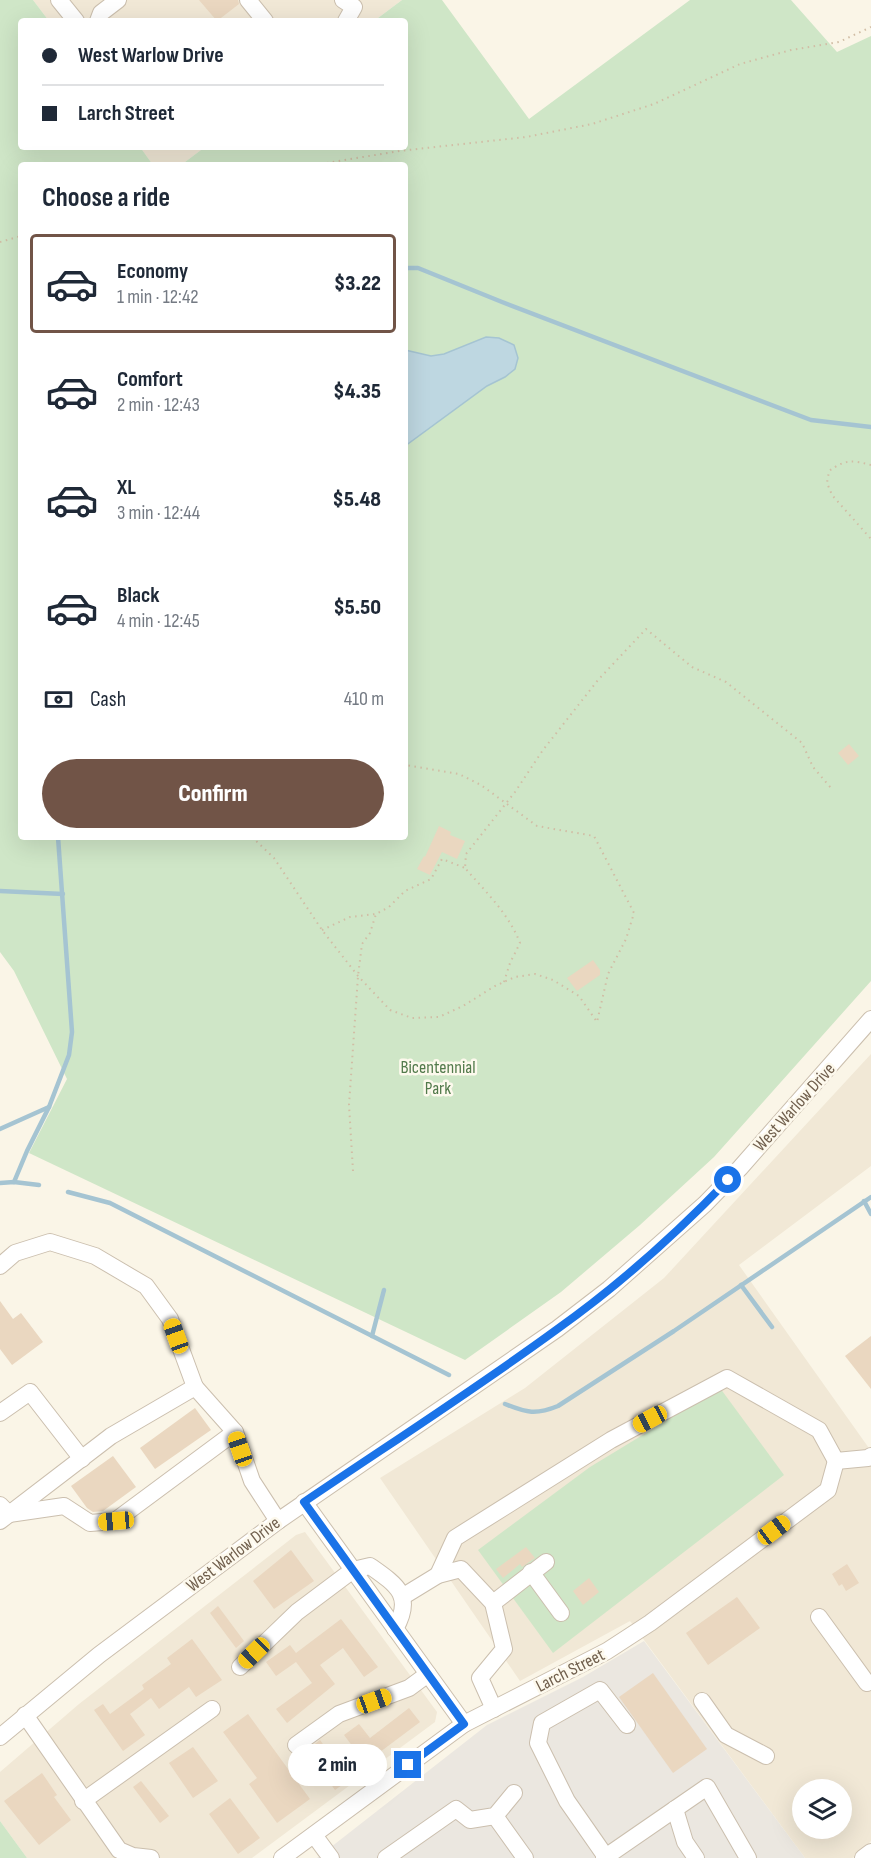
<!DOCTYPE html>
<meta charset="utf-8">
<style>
body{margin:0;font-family:"Sofia Sans Condensed",sans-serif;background:#f6f6f7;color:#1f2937;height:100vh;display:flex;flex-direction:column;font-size:22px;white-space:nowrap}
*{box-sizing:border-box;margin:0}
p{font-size:20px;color:#747a83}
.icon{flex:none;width:33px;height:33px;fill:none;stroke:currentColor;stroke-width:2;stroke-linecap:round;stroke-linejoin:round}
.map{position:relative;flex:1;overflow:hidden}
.panel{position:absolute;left:18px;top:162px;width:390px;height:678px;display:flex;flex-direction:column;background:#fff;border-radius:6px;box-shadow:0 6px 24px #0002}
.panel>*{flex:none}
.banner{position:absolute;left:18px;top:18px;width:390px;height:132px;border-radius:6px;box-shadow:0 6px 24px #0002;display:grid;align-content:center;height:132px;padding:0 24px;background:#fff}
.fabs{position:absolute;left:792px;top:1779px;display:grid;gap:12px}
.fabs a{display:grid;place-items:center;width:60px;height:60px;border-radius:50%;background:#fff;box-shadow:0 6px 24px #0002;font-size:30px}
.end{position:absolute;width:27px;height:27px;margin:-14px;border:8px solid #1a73e8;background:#fff;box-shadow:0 0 0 3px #fff}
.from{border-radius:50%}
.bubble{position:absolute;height:42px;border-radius:21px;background:#fff;box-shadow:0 6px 24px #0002;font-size:20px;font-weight:800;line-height:42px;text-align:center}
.car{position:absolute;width:18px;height:36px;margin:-18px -9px;border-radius:8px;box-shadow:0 0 4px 2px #0007;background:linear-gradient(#f5c518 24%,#345 0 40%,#f5c518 0 76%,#345 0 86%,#f5c518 0)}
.banner b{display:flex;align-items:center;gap:21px;height:57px;font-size:22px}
.banner b+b{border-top:2px solid #e0e1e3}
.banner i{width:15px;height:15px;background:#1f2937}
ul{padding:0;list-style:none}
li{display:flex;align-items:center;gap:18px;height:99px;margin:0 12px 9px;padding:0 12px;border:3px solid transparent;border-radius:6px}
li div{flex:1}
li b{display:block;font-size:22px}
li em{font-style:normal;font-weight:800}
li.selected{border-color:#715447}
li>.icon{width:54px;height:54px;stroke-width:1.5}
h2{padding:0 24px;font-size:27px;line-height:72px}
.pay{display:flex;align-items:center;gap:15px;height:66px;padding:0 24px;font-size:22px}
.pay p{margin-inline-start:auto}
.button{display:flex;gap:12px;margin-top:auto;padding:12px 24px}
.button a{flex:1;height:69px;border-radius:36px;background:#715447;color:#fff;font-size:24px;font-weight:800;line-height:69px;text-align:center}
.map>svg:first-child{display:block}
</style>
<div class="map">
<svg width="871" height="1858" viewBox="0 0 871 1858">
<rect width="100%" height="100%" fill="#faf5e7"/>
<g fill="#f1e8d6" fill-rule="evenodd">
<polygon points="33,0 402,0 374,21 49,21"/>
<polygon points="140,147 205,147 181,165 153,165"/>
<path d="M871 1054V1166L739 1265 871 1451V1841L858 1855 852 1858H805L630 1621 520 1681 380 1478 525 1388 664 1278ZM802 1790H842V1828H802Z"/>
<polygon points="305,1532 437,1712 435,1722 252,1858 27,1858 0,1821 0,1772 79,1704 296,1535"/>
</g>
<polygon fill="#ebe7e0" points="644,1641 805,1858 317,1858 487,1725 583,1677"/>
<g fill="#cfe6c7">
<polygon points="0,0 33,0 49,21 21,21 21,147 140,147 153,165 21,165 21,837 405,837 405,165 181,165 205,147 405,147 405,21 374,21 402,0 442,0 529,119 690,0 791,0 837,52 871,36 871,981 714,1157 640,1225 561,1292 465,1360 29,1153 67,1079 14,971 0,952"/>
<polygon points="720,1388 784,1475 553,1653 478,1550 590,1467"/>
<polygon points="0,1821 27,1858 0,1858"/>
</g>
<polygon fill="#bed7e1" stroke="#a5c4d2" stroke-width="1.5" points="486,337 499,338 514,345 518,358 515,369 505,377 487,386 405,446 405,350 431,356 444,354"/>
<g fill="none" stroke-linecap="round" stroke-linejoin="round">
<g stroke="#a5c4d2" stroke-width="4.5">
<polyline points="405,268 418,268 502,302 811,420 871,427"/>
<polyline points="0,891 63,894"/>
<polyline points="0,1129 49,1107"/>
<polyline points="14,1182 27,1151 49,1107 69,1055 72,1032 58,837"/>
<polyline points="0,1183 14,1182 39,1185"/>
<polyline points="68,1192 110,1203 449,1375"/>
<polyline points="864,1201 871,1214"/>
<polyline points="741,1285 772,1327"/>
<polyline points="372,1336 384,1290"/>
<path d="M505 1404C527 1413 536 1415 558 1406L674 1331 871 1197"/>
</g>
</g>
<g fill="#ead7c0">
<polygon points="199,0 238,0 239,4 217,21"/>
<polygon points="849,744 859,756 848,765 838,753"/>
<polygon points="439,826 451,832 450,835 465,841 457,859 442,852 430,875 417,869 424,856 425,857"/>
<polygon points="593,960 600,970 600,975 577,991 567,978"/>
<polygon points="0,1301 13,1319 21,1313 43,1342 12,1365 0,1349"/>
<polygon points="871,1336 871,1389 845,1356"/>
<polygon points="195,1408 211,1430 155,1469 140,1448"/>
<polygon points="113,1456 136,1487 103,1511 93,1512 87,1508 71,1486"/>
<polygon points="526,1547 535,1558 522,1567 520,1564 503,1578 496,1569"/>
<polygon points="291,1550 314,1581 274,1609 253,1581"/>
<polygon points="847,1564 859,1583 846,1591 842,1584 839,1586 832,1574"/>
<polygon points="589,1578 599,1592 583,1605 573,1591"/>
<polygon points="737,1597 760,1628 708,1665 686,1633"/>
<polygon points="218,1606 244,1641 236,1648 210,1613"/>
<polygon points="341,1619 378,1667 364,1677 343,1648 320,1665 335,1684 287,1723 276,1709 312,1683 296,1662 276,1676 266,1662 290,1645 296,1653"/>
<polygon points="192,1639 222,1680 196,1697 189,1687 159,1709 151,1698 130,1714 145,1735 123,1751 94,1710 103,1704 110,1714 144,1689 142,1685 171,1664 167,1658"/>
<polygon points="653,1673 707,1749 673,1773 619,1697"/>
<polygon points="409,1708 420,1722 380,1752 383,1756 368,1767 344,1735 359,1724 370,1738"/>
<polygon points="248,1714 310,1799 277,1823 249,1784 257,1778 223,1732"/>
<polygon points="320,1740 349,1780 335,1790 307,1750"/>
<polygon points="193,1747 218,1781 193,1798 169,1763"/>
<polygon points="42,1773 57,1795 54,1797 71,1820 39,1845 4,1801"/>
<polygon points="141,1781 169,1816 160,1823 133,1787"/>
<polygon points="230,1798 260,1838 238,1854 209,1814"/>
</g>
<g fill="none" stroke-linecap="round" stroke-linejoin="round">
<g stroke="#cbbfae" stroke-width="18">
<g id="minor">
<polyline points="59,0 76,21"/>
<polyline points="248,0 265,21"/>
<polyline points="343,0 354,7 346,21"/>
<polyline points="98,21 101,13 118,0"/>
<polyline points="0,1266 15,1253 50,1242 95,1256 146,1286 170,1319 195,1387"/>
<polyline points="0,1413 30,1392 82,1459"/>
<polyline points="836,1461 868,1458 871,1456"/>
<polyline points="304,1502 464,1724"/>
<polyline points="0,1505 9,1514 64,1506 90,1523 115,1521 235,1432"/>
<polyline points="0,1521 111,1436 195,1387 235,1432 252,1481 278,1521"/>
<polyline points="531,1572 561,1613"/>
<polyline points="438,1575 455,1538 611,1440 727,1378 819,1430 836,1461"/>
<polyline points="402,1597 438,1575 461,1569 493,1603 504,1649 480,1678 494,1709"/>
<polyline points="493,1603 546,1562"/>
<polyline points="819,1617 867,1683"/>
<path d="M240 1667 297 1612 353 1570 370 1566C397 1585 414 1596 395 1629"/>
<polyline points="702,1701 726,1735 766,1756"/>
<polyline points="25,1715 119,1850 133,1856 151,1858"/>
<polyline points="0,1737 99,1655 278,1521 557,1329 609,1289 705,1204 740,1168 871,1019"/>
<polyline points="296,1745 339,1714 409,1688 428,1674"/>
<polyline points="83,1801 212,1709"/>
<polyline points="675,1809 685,1842 696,1858"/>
<polyline points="495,1816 525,1858"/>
<polyline points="314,1835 331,1858"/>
<polyline points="606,1857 567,1801 538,1743 542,1723 600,1690 627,1725"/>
<polyline points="282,1858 464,1724 607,1651 650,1623 828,1490 836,1461"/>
<polyline points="386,1858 456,1809 470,1820 495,1816 514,1793"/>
<polyline points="604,1858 707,1787 748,1858"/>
<polyline points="863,1858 871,1852"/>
</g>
</g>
<g stroke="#d1bda5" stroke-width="2" stroke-dasharray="1.5 4.5" stroke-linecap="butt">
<polyline points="315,165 399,151 526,137 592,124 654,104 740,64 791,50 839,42 871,27"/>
<polyline points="0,242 21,236"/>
<path d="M871 465C852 460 846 459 829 471L827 483 832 495 871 539"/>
<polyline points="252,837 274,858 322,930 358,976 390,1010 412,1018 439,1017 463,1006 495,986 515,977 535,974 553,980 579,996 597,1022 608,974 626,939 634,913 594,836 537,826 481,785 459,774 405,765"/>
<polyline points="322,930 350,917 376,914 389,907 405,891 431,879 442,859 465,868"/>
<path d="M504 982 510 963 520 943C509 914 485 891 465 868L466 854 515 792 543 750 598 680 646 629 692 667 726 682 802 743 813 767 831 788"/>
<polyline points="353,1171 349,1105 358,976 362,944 370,933 376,914"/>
</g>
<use href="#minor" stroke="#fff" stroke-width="16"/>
</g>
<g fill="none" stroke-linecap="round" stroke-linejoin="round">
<path stroke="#1a73e8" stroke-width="8" d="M408 1765 464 1724 304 1502C388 1445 474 1390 556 1330 618 1286 676 1234 728 1180"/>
</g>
<g text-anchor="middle" stroke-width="5" stroke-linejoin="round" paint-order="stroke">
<g font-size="18" fill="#527a4b" stroke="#fdf9ed">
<text x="438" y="1073">Bicentennial<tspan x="438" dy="21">Park</tspan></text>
</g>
<g font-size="18" fill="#71604e" stroke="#fdf9ed">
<text transform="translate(794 1107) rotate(-48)" y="6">West Warlow Drive</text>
<text transform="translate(233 1554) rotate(-37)" y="6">West Warlow Drive</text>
<text transform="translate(570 1670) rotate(-27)" y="6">Larch Street</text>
</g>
</g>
</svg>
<div class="fabs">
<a><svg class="icon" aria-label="layers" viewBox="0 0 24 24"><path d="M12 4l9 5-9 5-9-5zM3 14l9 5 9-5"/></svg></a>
</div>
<i class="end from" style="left:728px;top:1180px"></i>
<i class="end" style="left:408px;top:1765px"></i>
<div class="bubble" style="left:288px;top:1744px;width:99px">2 min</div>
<i class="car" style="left:176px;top:1336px;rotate:340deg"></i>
<i class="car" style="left:650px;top:1419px;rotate:242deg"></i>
<i class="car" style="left:240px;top:1449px;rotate:341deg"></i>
<i class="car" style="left:116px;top:1521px;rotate:265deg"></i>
<i class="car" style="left:774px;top:1530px;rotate:53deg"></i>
<i class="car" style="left:254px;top:1653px;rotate:226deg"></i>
<i class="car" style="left:374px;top:1701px;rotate:70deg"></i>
<div class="banner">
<b><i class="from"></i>West Warlow Drive</b>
<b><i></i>Larch Street</b>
</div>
<section class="panel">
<h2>Choose a ride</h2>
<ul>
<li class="selected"><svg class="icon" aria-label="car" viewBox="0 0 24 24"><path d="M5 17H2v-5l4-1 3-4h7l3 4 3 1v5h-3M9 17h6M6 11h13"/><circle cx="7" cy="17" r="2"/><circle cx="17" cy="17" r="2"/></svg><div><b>Economy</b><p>1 min · 12:42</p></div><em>$3.22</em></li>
<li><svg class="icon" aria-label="car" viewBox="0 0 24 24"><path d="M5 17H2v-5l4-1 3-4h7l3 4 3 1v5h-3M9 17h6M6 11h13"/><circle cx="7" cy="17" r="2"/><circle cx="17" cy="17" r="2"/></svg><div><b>Comfort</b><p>2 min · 12:43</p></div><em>$4.35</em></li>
<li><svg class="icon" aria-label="car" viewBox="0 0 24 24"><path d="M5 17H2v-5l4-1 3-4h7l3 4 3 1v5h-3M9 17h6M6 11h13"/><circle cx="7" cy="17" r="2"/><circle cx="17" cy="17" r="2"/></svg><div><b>XL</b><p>3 min · 12:44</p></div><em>$5.48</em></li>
<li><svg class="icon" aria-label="car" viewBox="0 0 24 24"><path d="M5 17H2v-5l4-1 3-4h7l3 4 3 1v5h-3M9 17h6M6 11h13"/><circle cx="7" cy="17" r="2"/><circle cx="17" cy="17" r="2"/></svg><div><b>Black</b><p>4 min · 12:45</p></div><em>$5.50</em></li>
</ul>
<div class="pay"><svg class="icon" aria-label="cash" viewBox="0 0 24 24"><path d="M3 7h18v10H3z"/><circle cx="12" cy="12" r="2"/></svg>Cash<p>410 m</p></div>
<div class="button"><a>Confirm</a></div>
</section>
</div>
